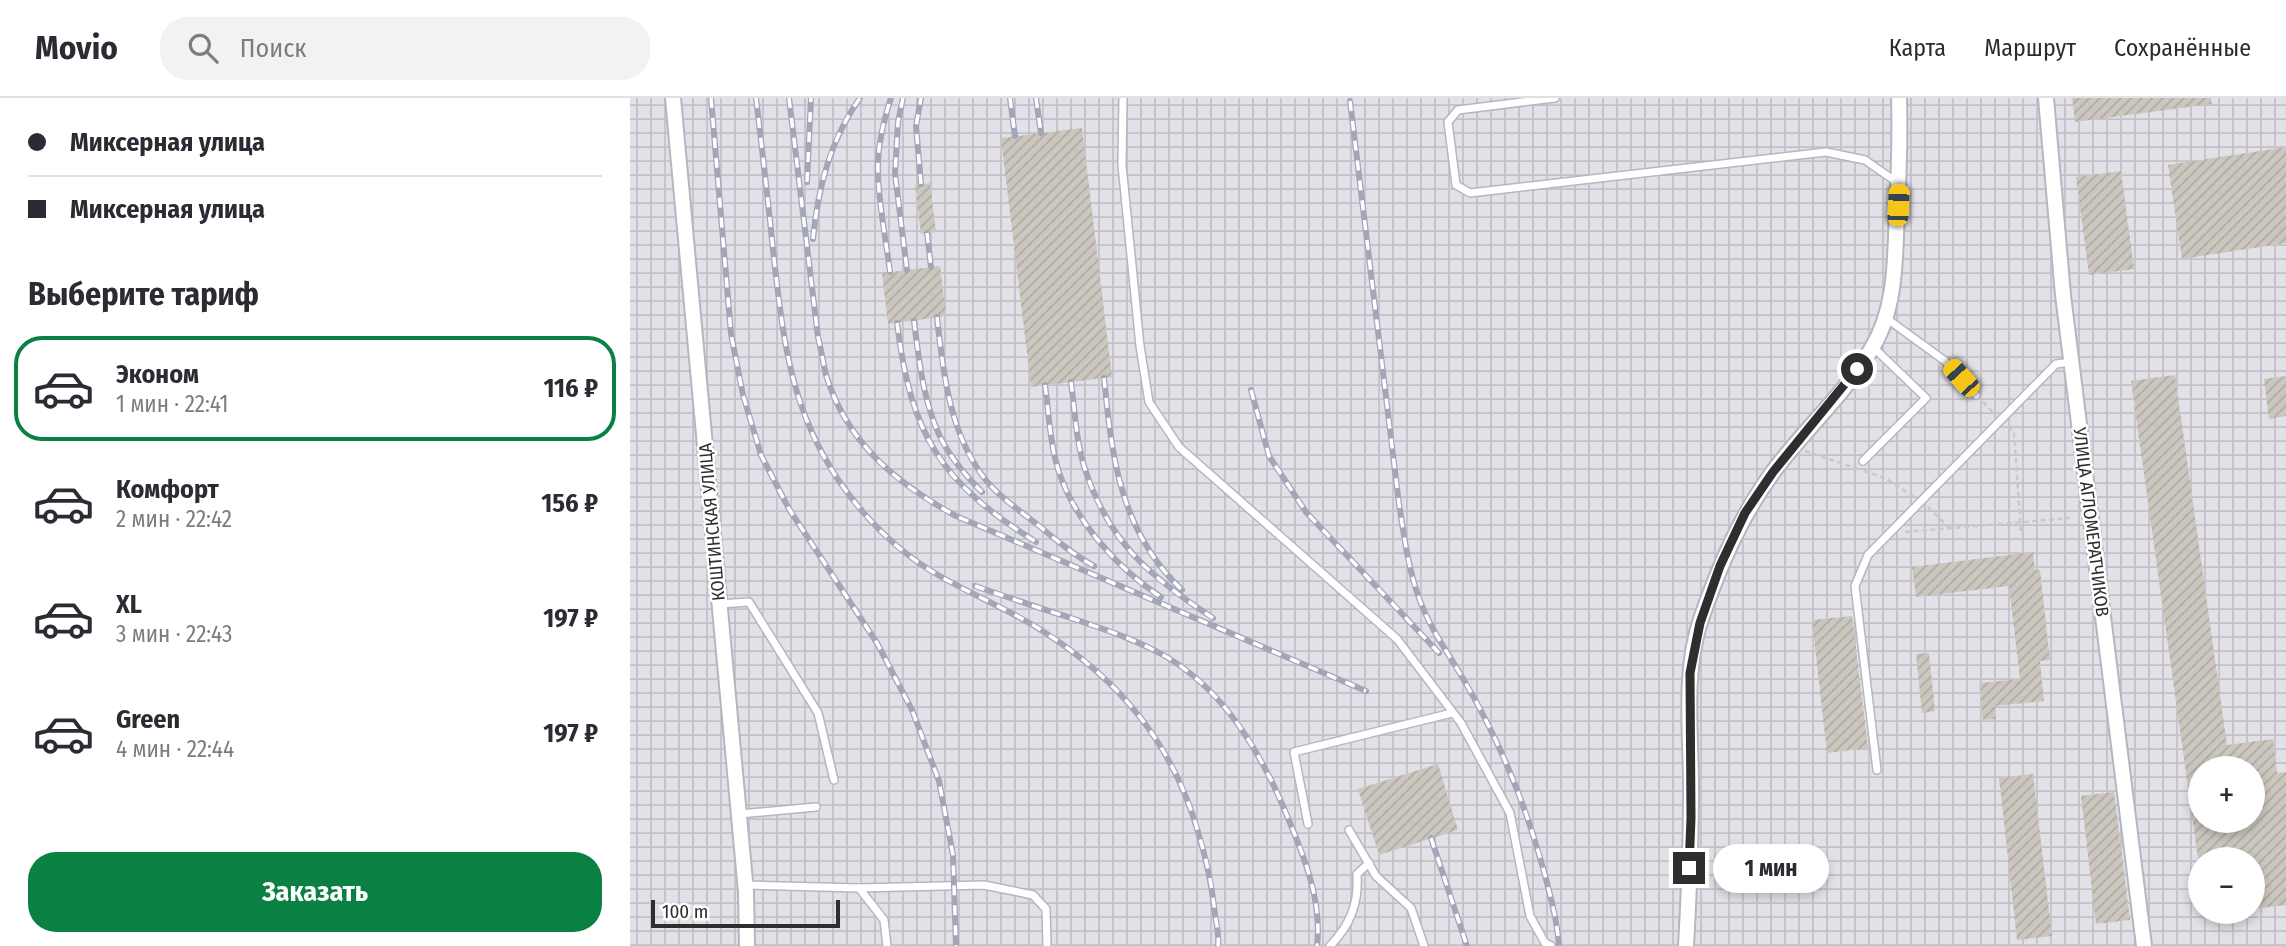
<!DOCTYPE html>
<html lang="ru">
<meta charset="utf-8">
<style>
body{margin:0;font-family:"Fira Sans Condensed",sans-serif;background:#f2f2f3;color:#2b2b33;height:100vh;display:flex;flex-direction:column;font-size:26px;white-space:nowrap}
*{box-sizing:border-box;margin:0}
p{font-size:23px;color:#7c7c81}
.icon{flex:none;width:38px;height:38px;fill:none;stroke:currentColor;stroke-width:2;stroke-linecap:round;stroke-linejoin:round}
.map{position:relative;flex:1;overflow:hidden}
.sheet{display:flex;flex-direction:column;background:#fff;width:630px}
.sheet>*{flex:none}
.guide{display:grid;align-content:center;height:154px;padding:0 28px;background:#fff}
.buttons{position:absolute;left:1558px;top:658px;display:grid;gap:14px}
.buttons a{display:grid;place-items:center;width:77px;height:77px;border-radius:50%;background:#fff;box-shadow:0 4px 10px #0003;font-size:35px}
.scale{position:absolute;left:21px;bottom:18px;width:189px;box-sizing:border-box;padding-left:7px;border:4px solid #2e2e2e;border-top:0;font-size:19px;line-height:24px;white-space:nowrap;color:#2e2e2e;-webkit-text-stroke:5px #fff;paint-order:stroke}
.end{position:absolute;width:32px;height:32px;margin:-16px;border:9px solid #2e2e2e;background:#fff;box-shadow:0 0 0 4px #fff}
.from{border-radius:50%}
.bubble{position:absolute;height:49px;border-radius:24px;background:#fff;box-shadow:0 4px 10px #0003;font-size:23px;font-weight:700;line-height:49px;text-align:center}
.car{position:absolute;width:21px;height:42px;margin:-21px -10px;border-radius:9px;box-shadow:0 0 5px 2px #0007;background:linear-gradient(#f5c518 24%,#345 0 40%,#f5c518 0 76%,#345 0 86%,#f5c518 0)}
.guide b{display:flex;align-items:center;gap:24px;height:66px;font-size:26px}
.guide b+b{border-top:2px solid #e1e1e2}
.guide i{width:18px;height:18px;background:#2b2b33}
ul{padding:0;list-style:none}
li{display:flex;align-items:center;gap:21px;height:105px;margin:0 14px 10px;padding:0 14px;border:4px solid transparent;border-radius:28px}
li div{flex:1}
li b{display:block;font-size:26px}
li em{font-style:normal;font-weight:700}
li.selected{border-color:#0b8043}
li>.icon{width:63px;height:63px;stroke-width:1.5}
h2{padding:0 28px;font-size:32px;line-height:84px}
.cta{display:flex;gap:14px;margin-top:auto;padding:14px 28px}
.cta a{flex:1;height:80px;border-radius:28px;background:#0b8043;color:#fff;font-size:28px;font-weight:700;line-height:80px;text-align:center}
header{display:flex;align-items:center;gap:42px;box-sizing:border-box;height:98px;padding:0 35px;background:#fff;border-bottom:2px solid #e1e1e2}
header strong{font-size:33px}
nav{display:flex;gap:38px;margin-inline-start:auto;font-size:24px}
.search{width:490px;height:63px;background:#f2f2f3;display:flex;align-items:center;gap:18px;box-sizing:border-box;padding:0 24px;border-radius:28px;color:#7c7c81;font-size:26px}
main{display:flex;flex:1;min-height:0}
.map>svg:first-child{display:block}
</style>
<header>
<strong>Movio</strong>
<div class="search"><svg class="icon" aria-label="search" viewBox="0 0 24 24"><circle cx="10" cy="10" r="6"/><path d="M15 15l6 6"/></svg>Поиск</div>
<nav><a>Карта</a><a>Маршрут</a><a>Сохранённые</a></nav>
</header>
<main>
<section class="sheet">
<div class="guide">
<b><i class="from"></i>Миксерная улица</b>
<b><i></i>Миксерная улица</b>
</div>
<h2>Выберите тариф</h2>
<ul>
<li class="selected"><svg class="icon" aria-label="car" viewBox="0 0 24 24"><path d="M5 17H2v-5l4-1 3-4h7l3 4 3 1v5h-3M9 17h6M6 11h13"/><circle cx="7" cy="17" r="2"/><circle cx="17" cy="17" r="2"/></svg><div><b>Эконом</b><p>1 мин · 22:41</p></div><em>116 ₽</em></li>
<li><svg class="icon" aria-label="car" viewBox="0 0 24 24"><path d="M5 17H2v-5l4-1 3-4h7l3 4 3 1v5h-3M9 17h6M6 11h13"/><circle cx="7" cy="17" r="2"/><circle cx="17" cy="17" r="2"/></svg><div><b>Комфорт</b><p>2 мин · 22:42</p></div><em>156 ₽</em></li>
<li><svg class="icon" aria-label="car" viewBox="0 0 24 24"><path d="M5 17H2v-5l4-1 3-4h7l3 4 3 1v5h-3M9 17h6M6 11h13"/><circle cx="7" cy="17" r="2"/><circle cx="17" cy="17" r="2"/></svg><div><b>XL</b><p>3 мин · 22:43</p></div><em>197 ₽</em></li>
<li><svg class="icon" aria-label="car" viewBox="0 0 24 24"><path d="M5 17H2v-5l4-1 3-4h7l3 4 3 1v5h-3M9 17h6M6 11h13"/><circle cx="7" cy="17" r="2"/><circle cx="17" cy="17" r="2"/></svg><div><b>Green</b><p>4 мин · 22:44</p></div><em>197 ₽</em></li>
</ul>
<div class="cta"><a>Заказать</a></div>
</section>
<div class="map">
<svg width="1656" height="848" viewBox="0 0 1656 848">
<defs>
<pattern id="industrial-grid" width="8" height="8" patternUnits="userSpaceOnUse" patternTransform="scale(1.75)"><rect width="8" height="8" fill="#e3e1e8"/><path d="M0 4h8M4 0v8" fill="none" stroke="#c3c1c7"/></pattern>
<pattern id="building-hatch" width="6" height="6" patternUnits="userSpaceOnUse" patternTransform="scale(1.75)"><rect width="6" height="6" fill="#cbc7bf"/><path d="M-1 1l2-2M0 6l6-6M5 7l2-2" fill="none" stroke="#afaba4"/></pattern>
</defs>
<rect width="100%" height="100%" fill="#efe9e1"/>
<path fill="url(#industrial-grid)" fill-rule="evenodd" d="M0 0H1656V848H0ZM1570 670H1622V723H1570ZM1570 761H1622V814H1570Z"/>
<g fill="url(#building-hatch)" fill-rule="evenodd">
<polygon points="1442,0 1581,0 1582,6 1445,24"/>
<polygon points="452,30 482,279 401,289 371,40"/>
<polygon points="1656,49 1656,145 1552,161 1538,67"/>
<polygon points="1491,73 1504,171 1459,177 1446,79"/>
<polygon points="300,85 306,134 291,136 285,87"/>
<polygon points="310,168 316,218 258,226 252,175"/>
<path d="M1545 277 1597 647 1643 641 1647 675 1656 674V807L1622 811V761H1568L1501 283ZM1570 670H1622V723H1570Z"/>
<polygon points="1656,278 1656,318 1639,321 1634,281"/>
<polygon points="1403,454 1405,472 1410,472 1420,562 1410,563 1414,603 1365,608 1366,621 1353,622 1349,585 1390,581 1379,488 1286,499 1282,469"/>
<polygon points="1222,518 1238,650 1197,655 1182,522"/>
<polygon points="1299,555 1305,613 1292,615 1286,556"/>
<polygon points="808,666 828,732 749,757 728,691"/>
<polygon points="1403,676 1422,838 1387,842 1369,680"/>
<polygon points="1484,694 1500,822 1466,826 1451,698"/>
</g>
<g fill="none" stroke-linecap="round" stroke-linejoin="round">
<g stroke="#b4b7c1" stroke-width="10">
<g id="lane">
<polyline points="493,0 492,67 510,248 519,304 549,349 767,541 831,625 880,715 900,818 915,845 921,848"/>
<polyline points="925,0 828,12 818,24 826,87 840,95 1196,54 1235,62 1268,85"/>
<polyline points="1256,220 1315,263 1346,297"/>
<polyline points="1233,363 1296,300 1243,249"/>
<polyline points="90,506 119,504 188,615 204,682"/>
<polyline points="1247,672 1225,488 1238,457 1426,266 1441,264"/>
<polyline points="109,716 186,709"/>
<polyline points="678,726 664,654 822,615"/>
<polyline points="719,732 746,778 781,810 794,848"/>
<polyline points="116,787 229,790 354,787 403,797 416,811 417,848"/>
<polyline points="229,790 254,822 257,848"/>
<path d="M700 848C720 827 729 806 727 776L739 765"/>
</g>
</g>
<g stroke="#b4b7c1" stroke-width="18">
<g id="street">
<polyline points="43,0 116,794 117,848"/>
<polyline points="1416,0 1433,197 1514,848"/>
<path d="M1056 848C1059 795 1061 742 1061 689 1061 634 1053 574 1071 521 1089 469 1110 419 1143 374 1174 332 1215 296 1242 250 1267 209 1265 157 1267 111 1269 74 1270 37 1269 0"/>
</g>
</g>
<g stroke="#c9c9c9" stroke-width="2.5" stroke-dasharray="5 3.5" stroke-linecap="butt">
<polyline points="1353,304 1363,314"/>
<polyline points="1378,329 1384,334 1391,437"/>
<polyline points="1175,353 1228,371"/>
<polyline points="1234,373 1257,381 1284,399"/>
<polyline points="1298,409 1319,430"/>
<polyline points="1275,434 1440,420"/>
</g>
<use href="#lane" stroke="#fff" stroke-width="7"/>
<use href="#street" stroke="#fff" stroke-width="14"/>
<g stroke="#a3a6b8" stroke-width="6">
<g id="rail">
<polyline points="81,0 101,236 113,297 131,357 159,411 247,545 282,612 309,683 323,757 326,848"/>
<path d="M126 0C132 51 138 101 143 152 153 238 159 309 209 383 233 418 266 452 303 474 339 496 379 511 414 534 491 583 543 647 568 734 577 763 582 787 585 817 587 827 589 838 588 848"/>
<path d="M159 0 188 239C191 251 193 264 196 277 217 345 266 385 326 418L736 593"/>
<polyline points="273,0 268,24 265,76 277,172"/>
<polyline points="380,0 385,38"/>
<polyline points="406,0 411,35"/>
<path d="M720 3 769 406C774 437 778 470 789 500 800 531 819 556 835 584 869 642 895 705 913 770 920 796 927 821 929 848"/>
<polyline points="177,84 181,0"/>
<polyline points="291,86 286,28 291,0"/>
<polyline points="297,135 301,169"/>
<path d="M183 141C188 90 200 42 230 0"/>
<path d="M260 174C256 142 249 108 248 76 247 50 253 24 261 0"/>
<path d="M307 219C313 273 319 332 352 377 366 397 389 412 408 427 426 442 444 457 464 468"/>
<path d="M284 223C289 263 294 312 315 348 325 365 338 380 352 394"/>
<path d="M267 225C281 337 310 384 406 444"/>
<path d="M474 280C482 360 490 433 552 492"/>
<path d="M441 284C445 313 446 346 456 374 480 446 522 480 583 520"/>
<path d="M415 287C419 316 420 349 430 377 447 425 488 471 531 499"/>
<polyline points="621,292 639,358 676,414 809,555"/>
<path d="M345 488C377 499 409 510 441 520 473 531 505 541 535 558 595 593 632 656 658 720 675 761 692 803 687 848"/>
<polyline points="801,740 837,848"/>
</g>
</g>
<use href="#rail" stroke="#fff" stroke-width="3.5" stroke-dasharray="10" stroke-linecap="butt"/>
</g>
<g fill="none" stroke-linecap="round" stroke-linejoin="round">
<polyline stroke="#2e2e2e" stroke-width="9" points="1059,770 1061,720 1060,575 1070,525 1090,468 1115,415 1143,374 1227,271"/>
</g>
<g text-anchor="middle" stroke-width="5" stroke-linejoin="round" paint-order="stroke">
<g font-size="18" fill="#2e2e2e" stroke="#fff">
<text transform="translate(82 424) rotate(-95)" y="6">КОШТИНСКАЯ УЛИЦА</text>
<text transform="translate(1461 424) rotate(83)" y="6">УЛИЦА АГЛОМЕРАТЧИКОВ</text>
</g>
</g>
</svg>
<div class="buttons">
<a>+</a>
<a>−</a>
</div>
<div class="scale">100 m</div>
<i class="end from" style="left:1227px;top:271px"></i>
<i class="end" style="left:1059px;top:770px"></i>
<div class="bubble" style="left:1083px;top:746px;width:116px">1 мин</div>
<i class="car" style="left:1268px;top:107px;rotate:3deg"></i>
<i class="car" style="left:1331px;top:280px;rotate:318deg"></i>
</div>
</main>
